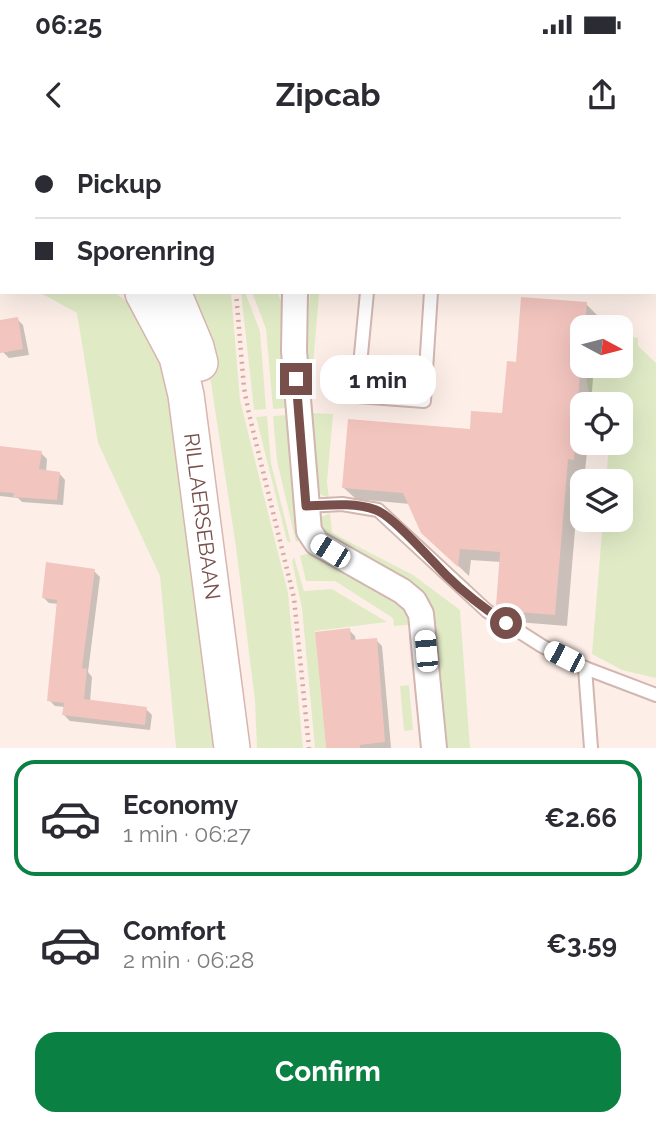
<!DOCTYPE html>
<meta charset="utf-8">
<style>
body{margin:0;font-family:Raleway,sans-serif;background:#f7f7f7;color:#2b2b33;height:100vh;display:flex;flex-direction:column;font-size:26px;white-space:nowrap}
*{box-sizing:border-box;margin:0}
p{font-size:23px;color:#7c7c81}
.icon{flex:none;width:38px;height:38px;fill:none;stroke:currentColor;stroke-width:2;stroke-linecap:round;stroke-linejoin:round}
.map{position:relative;height:608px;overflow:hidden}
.details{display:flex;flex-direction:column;background:#fff;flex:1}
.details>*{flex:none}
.hud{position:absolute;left:0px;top:0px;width:656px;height:154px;box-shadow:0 7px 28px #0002;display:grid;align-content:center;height:154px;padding:0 35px;background:#fff}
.needle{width:46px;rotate:97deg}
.tools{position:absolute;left:570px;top:175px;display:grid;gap:14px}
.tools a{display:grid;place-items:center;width:63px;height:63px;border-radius:14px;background:#fff;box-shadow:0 7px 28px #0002;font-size:35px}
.end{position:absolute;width:32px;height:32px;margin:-16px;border:9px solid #784f4b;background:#fff;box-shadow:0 0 0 4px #fff}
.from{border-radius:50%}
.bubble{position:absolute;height:49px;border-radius:21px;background:#fff;box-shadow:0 7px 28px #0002;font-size:23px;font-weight:700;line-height:49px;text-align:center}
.car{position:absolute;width:21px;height:42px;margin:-21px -10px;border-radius:9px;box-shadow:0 0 5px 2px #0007;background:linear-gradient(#fff 24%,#345 0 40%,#fff 0 76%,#345 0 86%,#fff 0)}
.hud b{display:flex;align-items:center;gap:24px;height:66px;font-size:26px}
.hud b+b{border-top:2px solid #e1e1e2}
.hud i{width:18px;height:18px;background:#2b2b33}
ul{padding:12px 0 0;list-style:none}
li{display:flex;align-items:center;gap:21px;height:116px;margin:0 14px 10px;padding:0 21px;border:4px solid transparent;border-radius:21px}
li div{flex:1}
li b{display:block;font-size:26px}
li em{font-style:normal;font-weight:700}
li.current{border-color:#0b8043}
li>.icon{width:63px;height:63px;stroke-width:1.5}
.primary-button{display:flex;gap:14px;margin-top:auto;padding:14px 35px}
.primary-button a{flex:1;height:80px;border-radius:21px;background:#0b8043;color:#fff;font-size:28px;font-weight:700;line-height:80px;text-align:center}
.status{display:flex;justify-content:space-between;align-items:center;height:49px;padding:0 35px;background:#fff;direction:ltr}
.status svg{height:19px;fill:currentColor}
header{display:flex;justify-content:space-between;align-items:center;height:91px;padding:0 35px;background:#fff;font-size:32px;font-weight:700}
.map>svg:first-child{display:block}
</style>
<div class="status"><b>06:25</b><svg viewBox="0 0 49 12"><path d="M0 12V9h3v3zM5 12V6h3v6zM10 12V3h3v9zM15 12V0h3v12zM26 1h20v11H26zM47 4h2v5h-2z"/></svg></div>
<header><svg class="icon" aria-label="back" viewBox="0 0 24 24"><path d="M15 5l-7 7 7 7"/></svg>Zipcab<svg class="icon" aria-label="share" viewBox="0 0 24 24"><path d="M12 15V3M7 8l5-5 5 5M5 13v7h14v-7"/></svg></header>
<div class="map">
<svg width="656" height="608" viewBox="0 0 656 608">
<rect width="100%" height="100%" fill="#fdefe8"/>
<g fill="#e0ebc6">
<polygon points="39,152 114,152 138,170 162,203 225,608 176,608 160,436 98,303 77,173"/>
<polygon points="193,152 231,152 240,260 288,453 303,608 257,608 255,561 236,407 211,243 191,163"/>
<polygon points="241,152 245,152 260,191 266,269 254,270"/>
<polygon points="252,152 277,152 282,163 287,268 273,269 266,189"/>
<polygon points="310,153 319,154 311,248 309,250 306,211"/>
<polygon points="621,195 638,198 638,206 656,223 656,538 622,530 592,514 603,380 621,380 621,341 606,341 609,303 621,303 621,264 591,264 584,226 621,226"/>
<polygon points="311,273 333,274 327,342 329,358 317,353"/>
<polygon points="287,275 299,400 296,402 277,321 273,276"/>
<polygon points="267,276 271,323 291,403 287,401 256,277"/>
<polygon points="330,373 332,393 413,435 460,470 470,608 444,608 432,472 328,398 321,388 319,378"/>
<polygon points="306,414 315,415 391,457 407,470 411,483 408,485 394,486 393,478 335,441 306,441 300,416"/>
<polygon points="294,417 304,451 332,449 387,482 315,491 326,608 315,608 302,468 292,421"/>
<polygon points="409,545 413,590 404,591 400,546"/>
</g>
<g fill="#0003">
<polygon points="586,164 598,176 597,187 583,187 583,226 594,226 591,264 583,264 583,303 588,303 585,331 580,330 567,486 517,482 498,466 501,422 471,420 469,436 435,404 410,364 356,359 344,348 504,275 517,224"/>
<polygon points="17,179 23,185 29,215 9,218 3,212 0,213 0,182"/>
<polygon points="0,308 41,313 47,319 46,332 59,333 65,340 63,365 22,362 18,358 0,356"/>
<polygon points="94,431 100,437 88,532 92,537 90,562 146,569 152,575 150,590 70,581 64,575 65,567 55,566 49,560 59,464 49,463 43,457"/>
<polygon points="349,490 355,496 356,502 376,500 382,506 391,608 327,608"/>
</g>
<g fill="#f3c5bf">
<polygon points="521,157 587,162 585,187 583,187 574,320 568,319 555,475 504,471 496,466 500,412 460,409 458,427 421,393 403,353 342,348 348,279 470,289 471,271 502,273 507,221 516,222"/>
<polygon points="18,177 23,209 0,213 0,180"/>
<polygon points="0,306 42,311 39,329 60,332 57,360 13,357 14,353 0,352"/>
<polygon points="46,422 95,429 82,528 87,529 84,559 147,567 145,585 62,575 64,563 47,561 57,460 42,458"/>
<polygon points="350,488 351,500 377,498 385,602 360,605 360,608 326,608 315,492"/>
</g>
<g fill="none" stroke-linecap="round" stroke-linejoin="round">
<g stroke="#d2b6b0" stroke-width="16">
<g id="lane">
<polyline points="624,2 625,0"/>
<polyline points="367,152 357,256 424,261 431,152"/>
<polyline points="307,366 342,364 378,370 487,471 542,506 585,528 656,555"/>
<polyline points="585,528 591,608"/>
</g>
</g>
<g stroke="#d2b6b0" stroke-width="28">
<g id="street">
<polyline points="312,2 312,0"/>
<polyline points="0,124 2,124"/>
<polyline points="295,152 294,211 309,391 317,403 402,451 414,461 421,474 434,608"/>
</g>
</g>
<g stroke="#d7b6b0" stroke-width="38">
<g id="secondary">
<polyline points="154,0 154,2"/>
<polyline points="173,152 196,207 200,223"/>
<path id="s1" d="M143 153 177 217 186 255 232 608"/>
</g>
</g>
<polyline stroke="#d8a8a2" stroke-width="4.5" stroke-dasharray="2 5" stroke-linecap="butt" points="236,152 244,248 249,274 294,458 309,608"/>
<use href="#lane" stroke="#fff" stroke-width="12"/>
<use href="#street" stroke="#fff" stroke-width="24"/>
<use href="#secondary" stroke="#fff" stroke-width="35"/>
</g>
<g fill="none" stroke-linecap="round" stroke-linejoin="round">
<path stroke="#784f4b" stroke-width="9" d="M296 239 306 366C329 365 354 362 376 370 393 376 432 421 447 436 464 453 485 469 506 483"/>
</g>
<g text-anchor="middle" stroke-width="5" stroke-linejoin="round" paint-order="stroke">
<g font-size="21" fill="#784f4b" stroke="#fff4ef">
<text dy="7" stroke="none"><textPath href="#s1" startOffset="234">RILLAERSEBAAN</textPath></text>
</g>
</g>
</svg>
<div class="tools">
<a><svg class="needle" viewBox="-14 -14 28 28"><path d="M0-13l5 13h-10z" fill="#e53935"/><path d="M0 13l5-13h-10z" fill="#7c7c81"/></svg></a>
<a><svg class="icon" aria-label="locate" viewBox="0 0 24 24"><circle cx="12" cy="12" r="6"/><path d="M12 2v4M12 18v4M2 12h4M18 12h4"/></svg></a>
<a><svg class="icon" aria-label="layers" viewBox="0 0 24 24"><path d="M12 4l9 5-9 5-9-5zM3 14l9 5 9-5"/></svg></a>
</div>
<i class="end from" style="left:506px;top:483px"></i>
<i class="end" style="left:296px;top:239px"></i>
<div class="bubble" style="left:320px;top:215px;width:116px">1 min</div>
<i class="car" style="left:330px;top:411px;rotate:302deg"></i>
<i class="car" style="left:426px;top:511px;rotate:355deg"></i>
<i class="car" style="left:564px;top:517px;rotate:297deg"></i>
<div class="hud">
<b><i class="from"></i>Pickup</b>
<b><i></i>Sporenring</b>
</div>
</div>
<section class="details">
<ul>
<li class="current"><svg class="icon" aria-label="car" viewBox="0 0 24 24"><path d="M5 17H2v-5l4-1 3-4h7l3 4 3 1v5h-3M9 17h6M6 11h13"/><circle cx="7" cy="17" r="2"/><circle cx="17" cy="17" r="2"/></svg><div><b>Economy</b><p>1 min · 06:27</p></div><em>€2.66</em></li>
<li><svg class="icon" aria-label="car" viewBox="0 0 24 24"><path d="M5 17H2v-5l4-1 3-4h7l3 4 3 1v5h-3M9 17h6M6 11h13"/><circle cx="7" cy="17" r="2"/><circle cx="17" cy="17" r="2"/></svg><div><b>Comfort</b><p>2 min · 06:28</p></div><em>€3.59</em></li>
</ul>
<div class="primary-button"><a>Confirm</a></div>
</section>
